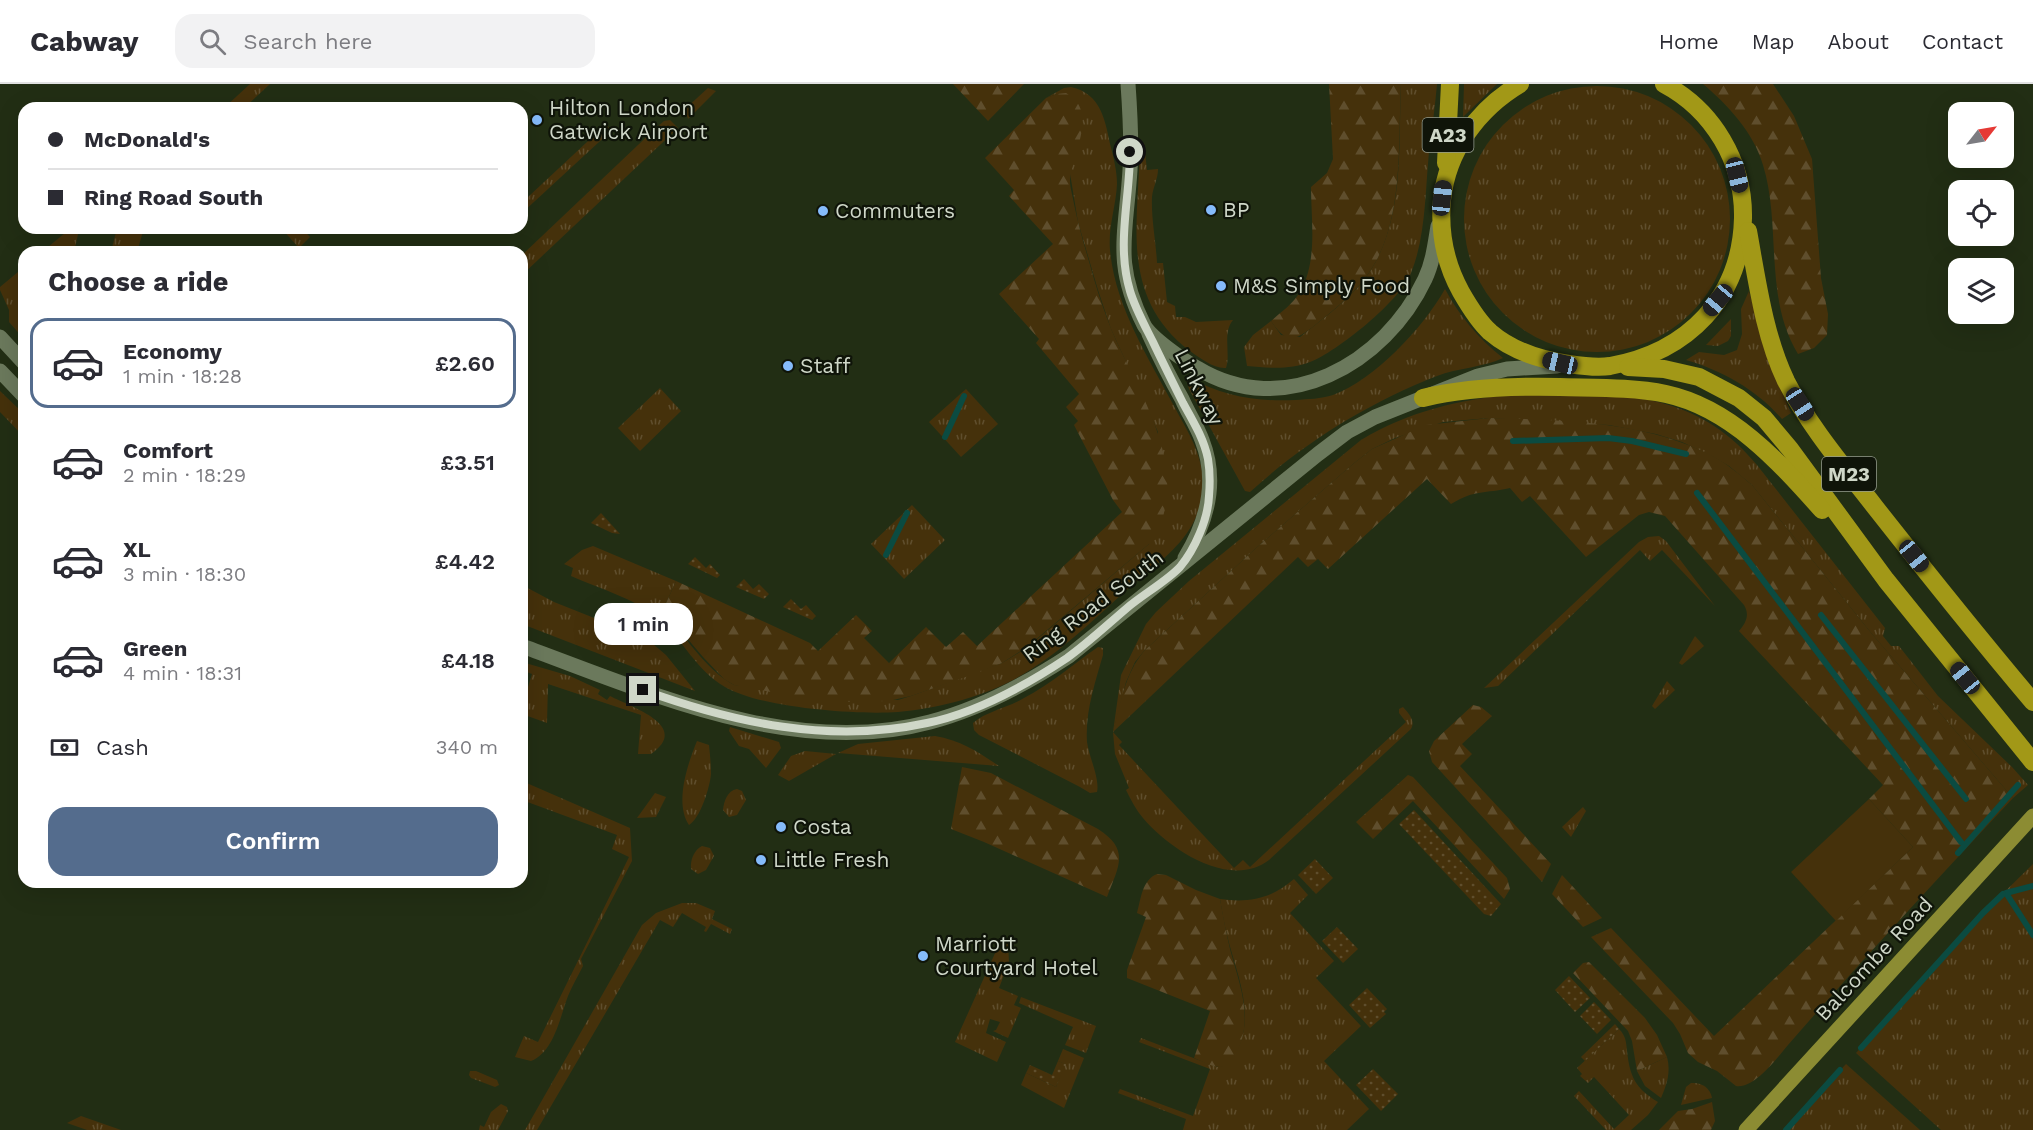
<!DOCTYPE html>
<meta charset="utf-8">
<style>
body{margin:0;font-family:"Work Sans",sans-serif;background:#f2f2f3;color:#2b2b33;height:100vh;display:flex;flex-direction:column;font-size:22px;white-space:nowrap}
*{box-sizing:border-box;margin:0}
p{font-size:20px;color:#7c7c81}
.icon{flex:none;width:33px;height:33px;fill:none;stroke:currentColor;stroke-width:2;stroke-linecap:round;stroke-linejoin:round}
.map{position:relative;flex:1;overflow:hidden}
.panel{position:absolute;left:18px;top:162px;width:510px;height:642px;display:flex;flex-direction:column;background:#fff;border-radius:18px;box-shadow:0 6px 24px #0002}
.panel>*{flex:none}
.guide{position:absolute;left:18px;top:18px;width:510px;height:132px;border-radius:18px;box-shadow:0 6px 24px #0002;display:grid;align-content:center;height:132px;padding:0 30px;background:#fff}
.needle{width:39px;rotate:59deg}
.buttons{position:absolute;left:1948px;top:18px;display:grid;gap:12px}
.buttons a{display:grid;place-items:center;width:66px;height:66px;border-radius:12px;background:#fff;box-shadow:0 6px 24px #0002;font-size:30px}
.end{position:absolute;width:27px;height:27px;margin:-14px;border:8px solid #cfd7c8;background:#111;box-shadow:0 0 0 3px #111}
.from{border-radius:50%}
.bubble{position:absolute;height:42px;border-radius:18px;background:#fff;box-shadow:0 6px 24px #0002;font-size:20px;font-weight:600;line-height:42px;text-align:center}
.car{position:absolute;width:18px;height:36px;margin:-18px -9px;border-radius:8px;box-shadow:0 0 4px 2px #0007;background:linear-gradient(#222 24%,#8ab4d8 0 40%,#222 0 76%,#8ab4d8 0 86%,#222 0)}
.guide b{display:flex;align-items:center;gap:21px;height:57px;font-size:22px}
.guide b+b{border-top:2px solid #e1e1e2}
.guide i{width:15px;height:15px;background:#2b2b33}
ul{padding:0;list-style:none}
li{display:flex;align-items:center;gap:18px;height:90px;margin:0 12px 9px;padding:0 18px;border:3px solid transparent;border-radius:18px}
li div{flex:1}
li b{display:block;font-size:22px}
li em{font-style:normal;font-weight:600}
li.current{border-color:#546c8d}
li>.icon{width:54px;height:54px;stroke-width:1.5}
h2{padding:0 30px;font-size:27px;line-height:72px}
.pay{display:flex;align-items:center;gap:15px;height:66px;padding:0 30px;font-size:22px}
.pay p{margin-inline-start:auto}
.primary-button{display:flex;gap:12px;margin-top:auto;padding:12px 30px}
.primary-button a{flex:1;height:69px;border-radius:18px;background:#546c8d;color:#fff;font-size:24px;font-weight:600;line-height:69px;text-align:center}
header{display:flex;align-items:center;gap:36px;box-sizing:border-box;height:84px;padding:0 30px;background:#fff;border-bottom:2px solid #e1e1e2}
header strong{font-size:28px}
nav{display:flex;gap:33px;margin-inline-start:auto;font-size:21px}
.search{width:420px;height:54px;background:#f2f2f3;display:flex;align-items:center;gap:15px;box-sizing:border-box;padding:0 21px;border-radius:18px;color:#7c7c81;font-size:22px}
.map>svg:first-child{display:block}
</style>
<header>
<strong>Cabway</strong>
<div class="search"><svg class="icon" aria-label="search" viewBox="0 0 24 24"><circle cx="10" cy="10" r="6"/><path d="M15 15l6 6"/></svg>Search here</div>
<nav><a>Home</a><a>Map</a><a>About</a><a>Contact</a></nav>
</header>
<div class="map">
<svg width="2033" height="1046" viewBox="0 0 2033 1046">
<defs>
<pattern id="grass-tufts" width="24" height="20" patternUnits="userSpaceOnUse" patternTransform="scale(1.5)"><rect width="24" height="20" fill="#45310b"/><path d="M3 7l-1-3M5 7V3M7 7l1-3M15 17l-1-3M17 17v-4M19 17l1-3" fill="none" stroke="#5f4e2d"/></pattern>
<pattern id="forest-firs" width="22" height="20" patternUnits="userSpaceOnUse" patternTransform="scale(1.5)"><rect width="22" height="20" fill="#45310b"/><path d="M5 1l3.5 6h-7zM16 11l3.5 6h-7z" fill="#5f4e2d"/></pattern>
<pattern id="park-dots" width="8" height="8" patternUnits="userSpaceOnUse" patternTransform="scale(1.5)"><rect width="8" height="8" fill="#45310b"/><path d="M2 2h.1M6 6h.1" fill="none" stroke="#5f4e2d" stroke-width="1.8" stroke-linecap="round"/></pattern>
</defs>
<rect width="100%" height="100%" fill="#222e14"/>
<g fill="url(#grass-tufts)">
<polygon points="250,0 270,0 244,24 224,24"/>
<path d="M1401 0H1437C1435 23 1432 45 1429 68 1425 108 1426 152 1411 189 1401 216 1337 268 1310 278 1290 286 1268 284 1247 282L1244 263 1253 251 1271 237 1281 251 1300 253C1320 237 1342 221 1359 202 1406 148 1398 66 1401 0Z"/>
<polygon points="1464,0 1497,0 1463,33"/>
<circle cx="1597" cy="135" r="133"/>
<path d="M1071 3C1102 10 1105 37 1111 64 1114 75 1117 88 1117 100 1116 122 1108 143 1110 166 1115 222 1148 273 1174 322 1184 341 1197 361 1201 382 1205 402 1202 423 1192 441 1178 466 1153 483 1132 501 1093 536 1056 574 1009 598 978 614 933 625 898 628 856 631 761 624 725 603 697 587 682 555 658 534 636 515 598 504 571 492L573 484 564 480 582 466 593 462 676 497 663 526C683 550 707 587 734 601L898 616 911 612 1002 579 1028 563 1149 460 1158 348 1111 245 1098 206 1078 138 1057 10 1046 14 1064 4Z"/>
<polygon points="708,4 716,7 688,35 685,25"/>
<polygon points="670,36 678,44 522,191 522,171 657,43 664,37"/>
<polygon points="607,42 612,46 522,129 522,120 528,113 602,44"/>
<path d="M1144 59 1147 86 1158 85C1158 95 1153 103 1152 113 1151 134 1156 158 1157 179H1163L1167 218 1175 222 1176 233H1185L1196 238 1233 236C1222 249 1231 270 1226 284 1214 285 1200 274 1190 267 1120 214 1138 140 1140 64Z"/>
<polygon points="71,144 78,144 79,146 74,168 42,168"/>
<polygon points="117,144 144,144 137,168 111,168"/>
<polygon points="281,144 302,144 310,153 299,164"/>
<polygon points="24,183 24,255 9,238 9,226 0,206 0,203"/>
<path d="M1445 205C1460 233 1478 254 1503 274 1485 283 1457 284 1437 292 1368 319 1305 358 1250 408L1245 407 1189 305 1186 295 1189 294C1224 312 1256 318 1296 316 1308 315 1321 315 1333 311 1374 296 1424 243 1445 205Z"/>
<path d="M1749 207 1767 272 1791 329 1782 335C1757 306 1723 287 1686 276L1699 268 1724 271 1737 266 1742 250 1741 225Z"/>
<polygon points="1731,235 1731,252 1728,257 1718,262 1706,261"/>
<polygon points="660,304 681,327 640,367 618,344"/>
<polygon points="966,305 998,340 961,373 929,338"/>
<polygon points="0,307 24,330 24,353 0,328"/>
<path d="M1514 310C1609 311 1690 300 1757 381L1885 544 1883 552 1891 562H1899L1938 612 2012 683 2028 701 2013 714 1872 550 1752 401 1729 382 1712 372 1682 358 1656 350 1609 341 1489 334 1443 338 1395 354 1372 365 1353 380 1255 465 1144 567 1135 578 1126 598 1113 648 1122 658 1119 661 1234 784 1243 776 1250 783 1406 638 1399 629V625L1403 623C1408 629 1416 636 1411 645L1269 776C1230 806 1169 765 1143 734 1136 726 1131 716 1126 706L1129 704 1115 670 1113 648 1121 591 1146 540 1156 528 1189 497 1361 356C1409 327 1459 316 1514 310Z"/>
<polygon points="912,421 945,456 904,495 871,460"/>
<polygon points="1659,452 1666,457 1715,522 1662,466 1650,477 1640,466 1498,602 1484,604 1639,458 1648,453"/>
<polygon points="522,501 554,518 647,555 666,571 695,607 522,540"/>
<polygon points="1695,552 1704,562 1682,581 1679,579"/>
<path d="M1098 563 1103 564V571C1095 599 1085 628 1087 658 1089 673 1100 695 1097 708L1090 709 1080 703 979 651 974 646 973 639C987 627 1008 624 1024 614 1051 600 1073 580 1098 563Z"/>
<path d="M522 578 570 592 600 606 598 610 607 616 610 612C631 623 692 642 651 670H638L641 631 548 600 547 639 522 630V623L532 590 522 586Z"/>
<polygon points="1667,597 1675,606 1655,625 1652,622"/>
<polygon points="730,643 779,658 781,664 766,684 749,665 739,662 729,647"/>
<path d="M935 652C960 656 978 668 999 682L838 669 858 660Z"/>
<path d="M697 657 709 661C710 671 711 680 711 690 710 703 700 735 689 741 674 719 688 679 697 657Z"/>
<polygon points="805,667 836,670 789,697 778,691 791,672"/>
<path d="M522 697 630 744 632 777 581 875 583 882C578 892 572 902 568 912 560 933 554 968 531 977L515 973 524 952 538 958 629 773 612 765 617 751 522 716Z"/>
<path d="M737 705 742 707 746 716 737 731 729 733 723 726C724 717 727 707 737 705Z"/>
<polygon points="655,709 666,713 656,733 637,734"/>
<polygon points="1583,723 1586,727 1571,753 1562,743"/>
<path d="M702 762 710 764 714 772 706 786 698 790 691 785C690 776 694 766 702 762Z"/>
<polygon points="2033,780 2033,1046 1941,1046 1856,969 1983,829"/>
<path d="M1294 795 1308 811 1290 829 1334 877 1316 894 1361 942 1324 977 1369 1025 1347 1046H1183L1186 1035 1118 1009 1120 1005 1193 1032 1210 985 1139 958 1141 954 1217 983C1227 983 1233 976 1237 967 1256 929 1236 889 1227 851 1224 839 1222 827 1220 815 1249 819 1271 815 1294 795Z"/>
<polygon points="682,819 696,819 715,827 712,835 732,845 730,850 711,840 706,848 704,847 706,843 682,829 673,843 660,836 537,1046 525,1046 642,841 656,829"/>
<polygon points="1001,856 1008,859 1009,878 999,904 1018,912 1014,921 1021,924 1008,954 993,947 996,946 1000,938 990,935 986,949 1006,958 997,978 955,958"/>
<polygon points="1021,913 1096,942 1086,969 1065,961 1073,943 1019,919"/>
<path d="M1619 945C1626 952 1626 958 1627 967 1630 993 1635 1004 1658 1018L1648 1031 1631 1046H1606L1574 1012 1579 1007 1614 1045 1629 1031 1594 993 1588 999 1580 992 1582 990 1577 984Z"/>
<polygon points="1063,965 1084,974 1064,1024 1021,1001 1026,989 1056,1003 1065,980 1058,977"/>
<path d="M1667 973C1671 988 1667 1000 1661 1014L1645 1002 1637 987Z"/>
<polygon points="1846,980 1920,1046 1786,1046"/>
<polygon points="470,987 476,987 497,996 499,1001 495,1003 471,994 469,991"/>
<path d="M1691 999C1701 998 1710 1003 1712 1014L1681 1021 1686 1003Z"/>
<polygon points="501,1020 507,1023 508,1027 498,1046 479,1046 480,1041 484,1043 491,1028"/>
<polygon points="81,1032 121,1046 87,1046 67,1039"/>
</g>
<g fill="url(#forest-firs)">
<polygon points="953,0 1024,0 988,37"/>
<path d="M1329 0H1401C1398 57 1404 134 1372 184 1358 207 1335 225 1314 242 1293 258 1287 260 1271 237 1281 228 1293 220 1300 208 1318 177 1311 136 1311 103L1327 89 1333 75Z"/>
<path d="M1703 0H1773L1794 32 1812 75 1821 194 1828 230 1827 251 1814 264 1798 270C1763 212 1782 143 1763 81 1754 49 1727 20 1703 0Z"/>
<path d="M1066 9C1100 27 1071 71 1070 97 1070 104 1073 113 1074 120 1079 145 1087 170 1094 195 1099 212 1105 230 1112 247 1139 311 1197 391 1149 460L1027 563 1002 579 977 589 911 612 888 617 845 618 797 613 734 601 724 595 703 573 663 526 676 497 810 559 818 567 856 531 872 547 864 554 889 579 926 543 946 563 963 548 977 562 1122 428 1113 416 1074 341 1078 337 1066 323 1079 310 1036 259 1039 255 999 210 1053 160 1009 112 1014 106 985 74 1046 14 1057 10Z"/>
<path d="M1489 334C1564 336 1643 337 1711 371 1726 379 1739 390 1752 401L1872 550 2013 714C1937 795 1861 877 1788 961 1777 974 1754 1005 1736 1002L1717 987 1698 978 1688 969 1680 950 1673 939 1591 853 1611 844 1714 952 1913 763 1869 715 1883 701 1739 547C1746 539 1750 531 1744 521L1665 432 1649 428 1639 431 1586 473 1530 412 1522 418 1510 404C1484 410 1476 405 1451 420L1427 395 1328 485 1318 475 1308 483 1298 473 1113 648C1120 620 1125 590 1144 567L1255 465 1353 380 1372 365 1426 341Z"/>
<polygon points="1473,621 1481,623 1492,632 1462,660 1472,670 1460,682 1551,780 1542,798 1432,678 1429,667 1434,657"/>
<path d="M962 683 991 689 1098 745C1131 766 1118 783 1107 813L984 758 951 745Z"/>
<polygon points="1408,691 1413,693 1507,794 1510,805 1504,815 1413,717 1373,755 1356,738"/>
<path d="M1157 790 1166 791 1196 806 1220 815C1223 832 1226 848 1230 865 1239 899 1254 934 1237 968 1234 975 1229 983 1220 983 1212 983 1202 977 1194 974L1210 927 1127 894V886L1146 833 1137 829C1141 815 1142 796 1157 790Z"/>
<polygon points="1562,791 1602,834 1583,843 1552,810"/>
<polygon points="1589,878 1645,934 1657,951 1667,973 1637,987 1632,957 1628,947 1573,889 1583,879"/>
<polygon points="1712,1018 1715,1037 1711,1046 1659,1046 1678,1027 1692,1025"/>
</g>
<g fill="url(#park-dots)">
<polygon points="601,429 620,450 612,449 591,439"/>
<polygon points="695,473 706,484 710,480 720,491 717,494 688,480"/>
<polygon points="744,495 753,505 759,500 769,510 764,515 736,503"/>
<polygon points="791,515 801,525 806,521 816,532 812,536 783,523"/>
<polygon points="1414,726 1501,820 1491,832 1484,830 1399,740"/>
<polygon points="1315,775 1333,794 1316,810 1298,791"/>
<polygon points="1337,843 1358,865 1343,879 1322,857"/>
<polygon points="1569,892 1590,914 1575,928 1555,906"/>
<polygon points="1367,904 1387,925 1384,928 1386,930 1370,944 1349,921"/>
<polygon points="1594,918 1611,936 1597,950 1580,932"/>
<polygon points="1615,940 1619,945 1585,977 1581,973"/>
<polygon points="1058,977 1066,980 1056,1003 1026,989 1030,981 1052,991"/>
<polygon points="1373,985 1398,1010 1381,1027 1356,1001"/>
</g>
<polygon fill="#45310b" points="1869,715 1913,763 1836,837 1791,788"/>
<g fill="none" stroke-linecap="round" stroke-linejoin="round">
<g stroke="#0b4b41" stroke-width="6">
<polyline points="945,353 964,312"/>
<polyline points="1513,357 1608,354 1632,357 1686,370"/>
<polyline points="1697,409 1961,758"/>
<polyline points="886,471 907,429"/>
<polyline points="1821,531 1966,715"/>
<polyline points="1958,769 2018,701"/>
<polyline points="2033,802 2006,809 2033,851"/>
<polyline points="1861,964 1983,829 2003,810"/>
<polyline points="1786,1046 1840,986"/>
</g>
<g stroke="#6b795c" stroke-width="15">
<path d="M1128 0C1130 28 1132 58 1130 86 1126 151 1113 179 1144 241 1151 254 1183 276 1197 284 1284 337 1385 280 1425 195 1433 178 1435 160 1438 142"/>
<path d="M1149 250C1159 272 1170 294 1182 315 1188 329 1197 342 1202 356 1218 397 1207 438 1185 474"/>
<polyline points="0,253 24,279"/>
<polyline points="0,287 24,312"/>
<path d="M522 562C648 608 794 675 930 638 980 625 1026 600 1069 572L1318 370 1347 348 1375 333 1478 292 1507 285 1557 282"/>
</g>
<polyline stroke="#8c8c33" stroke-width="15" points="1746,1046 2033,732"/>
<g stroke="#a29817" stroke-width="18">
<path d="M1520 0C1478 25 1447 67 1442 116 1439 149 1445 179 1461 208 1469 222 1478 237 1490 248 1512 267 1541 276 1569 280 1582 282 1597 284 1610 282 1688 268 1741 214 1743 134 1744 78 1713 26 1664 0"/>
<polyline points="1446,79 1450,0"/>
<path d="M1748 147C1757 196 1764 251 1786 297 1809 342 1844 383 1875 423 1927 489 1979 554 2033 618"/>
<polyline points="1628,283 1664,285 1699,293 1739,314 1764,334 1790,365 1886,496 2033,678"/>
<path d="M1423 314C1467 303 1516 302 1560 303 1595 304 1632 303 1666 310 1731 324 1779 378 1822 426"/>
</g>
</g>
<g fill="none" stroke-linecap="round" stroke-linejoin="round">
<path stroke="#cfd7c8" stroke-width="8" d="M643 606C734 639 830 660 927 639 976 629 1025 602 1067 574 1088 559 1107 541 1127 524 1142 511 1167 497 1180 483 1195 465 1208 435 1209 412 1210 400 1210 387 1208 375 1204 355 1193 337 1183 319 1173 299 1163 279 1153 258 1145 242 1135 224 1130 207 1116 160 1130 115 1130 68"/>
</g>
<g fill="#85bbfb" stroke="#0f1409" stroke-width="2">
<circle cx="537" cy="36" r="6"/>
<circle cx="1211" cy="126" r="6"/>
<circle cx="823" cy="127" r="6"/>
<circle cx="1221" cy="202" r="6"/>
<circle cx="788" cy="282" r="6"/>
<circle cx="781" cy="743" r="6"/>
<circle cx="761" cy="776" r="6"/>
<circle cx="923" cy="872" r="6"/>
</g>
<g text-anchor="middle" stroke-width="4.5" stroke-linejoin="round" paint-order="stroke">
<g fill="#0f1409" stroke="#959c8f" stroke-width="1.5">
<rect x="1422.5" y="34" width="51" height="34" rx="4.5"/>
<rect x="1822" y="373" width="54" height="34" rx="4.5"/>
</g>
<g font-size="20" font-weight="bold" fill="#cfd7c8">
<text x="1448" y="58">A23</text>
<text x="1849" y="397">M23</text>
</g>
<g font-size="21" fill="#cfd7c8" stroke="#0f1409" text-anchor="start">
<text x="549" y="31">Hilton London<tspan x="549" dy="24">Gatwick Airport</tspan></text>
<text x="1223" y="133">BP</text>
<text x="835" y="134">Commuters</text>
<text x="1233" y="209">M&amp;S Simply Food</text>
<text x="800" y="289">Staff</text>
<text x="793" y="750">Costa</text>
<text x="773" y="783">Little Fresh</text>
<text x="935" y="867">Marriott<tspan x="935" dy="24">Courtyard Hotel</tspan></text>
</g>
<g font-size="21" fill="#cfd7c8" stroke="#0f1409">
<text transform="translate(1199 303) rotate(63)" y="7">Linkway</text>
<text transform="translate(1093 522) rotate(-37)" y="7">Ring Road South</text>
<text transform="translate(1874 875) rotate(-47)" y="7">Balcombe Road</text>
</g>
</g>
</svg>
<div class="buttons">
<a><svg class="needle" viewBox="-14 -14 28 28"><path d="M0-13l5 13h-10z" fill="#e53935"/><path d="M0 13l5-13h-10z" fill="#7c7c81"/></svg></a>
<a><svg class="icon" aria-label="locate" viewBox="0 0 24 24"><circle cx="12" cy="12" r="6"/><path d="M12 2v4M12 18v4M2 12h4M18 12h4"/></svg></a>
<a><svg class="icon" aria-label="layers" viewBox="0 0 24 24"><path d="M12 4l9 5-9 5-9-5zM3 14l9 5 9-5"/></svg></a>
</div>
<i class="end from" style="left:1130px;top:68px"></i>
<i class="end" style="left:643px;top:606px"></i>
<div class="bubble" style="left:594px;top:519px;width:99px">1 min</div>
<i class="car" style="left:1737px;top:91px;rotate:166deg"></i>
<i class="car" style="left:1442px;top:114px;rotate:6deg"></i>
<i class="car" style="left:1718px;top:216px;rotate:220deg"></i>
<i class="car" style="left:1560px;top:279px;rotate:283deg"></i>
<i class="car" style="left:1800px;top:320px;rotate:147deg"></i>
<i class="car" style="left:1914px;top:472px;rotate:141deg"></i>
<i class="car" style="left:1965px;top:594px;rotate:321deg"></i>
<div class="guide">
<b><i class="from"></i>McDonald's</b>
<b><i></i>Ring Road South</b>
</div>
<section class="panel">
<h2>Choose a ride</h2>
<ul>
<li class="current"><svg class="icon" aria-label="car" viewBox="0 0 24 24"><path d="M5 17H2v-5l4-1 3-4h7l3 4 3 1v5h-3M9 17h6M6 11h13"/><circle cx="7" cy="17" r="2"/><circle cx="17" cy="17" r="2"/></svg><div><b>Economy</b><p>1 min · 18:28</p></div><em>£2.60</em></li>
<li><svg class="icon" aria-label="car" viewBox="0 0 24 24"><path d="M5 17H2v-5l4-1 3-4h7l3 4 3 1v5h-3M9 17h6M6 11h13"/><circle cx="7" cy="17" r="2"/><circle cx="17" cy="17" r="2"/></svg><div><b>Comfort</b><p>2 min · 18:29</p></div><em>£3.51</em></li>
<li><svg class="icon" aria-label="car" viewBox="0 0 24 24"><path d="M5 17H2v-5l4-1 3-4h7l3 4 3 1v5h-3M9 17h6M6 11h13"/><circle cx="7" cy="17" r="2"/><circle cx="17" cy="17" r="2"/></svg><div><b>XL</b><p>3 min · 18:30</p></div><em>£4.42</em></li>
<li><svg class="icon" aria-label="car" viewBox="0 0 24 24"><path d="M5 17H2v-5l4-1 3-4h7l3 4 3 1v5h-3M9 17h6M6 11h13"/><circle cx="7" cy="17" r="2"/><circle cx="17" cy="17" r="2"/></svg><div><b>Green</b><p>4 min · 18:31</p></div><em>£4.18</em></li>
</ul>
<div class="pay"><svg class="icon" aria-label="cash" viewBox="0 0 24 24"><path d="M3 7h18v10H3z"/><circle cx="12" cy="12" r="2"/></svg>Cash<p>340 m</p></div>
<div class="primary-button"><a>Confirm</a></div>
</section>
</div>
